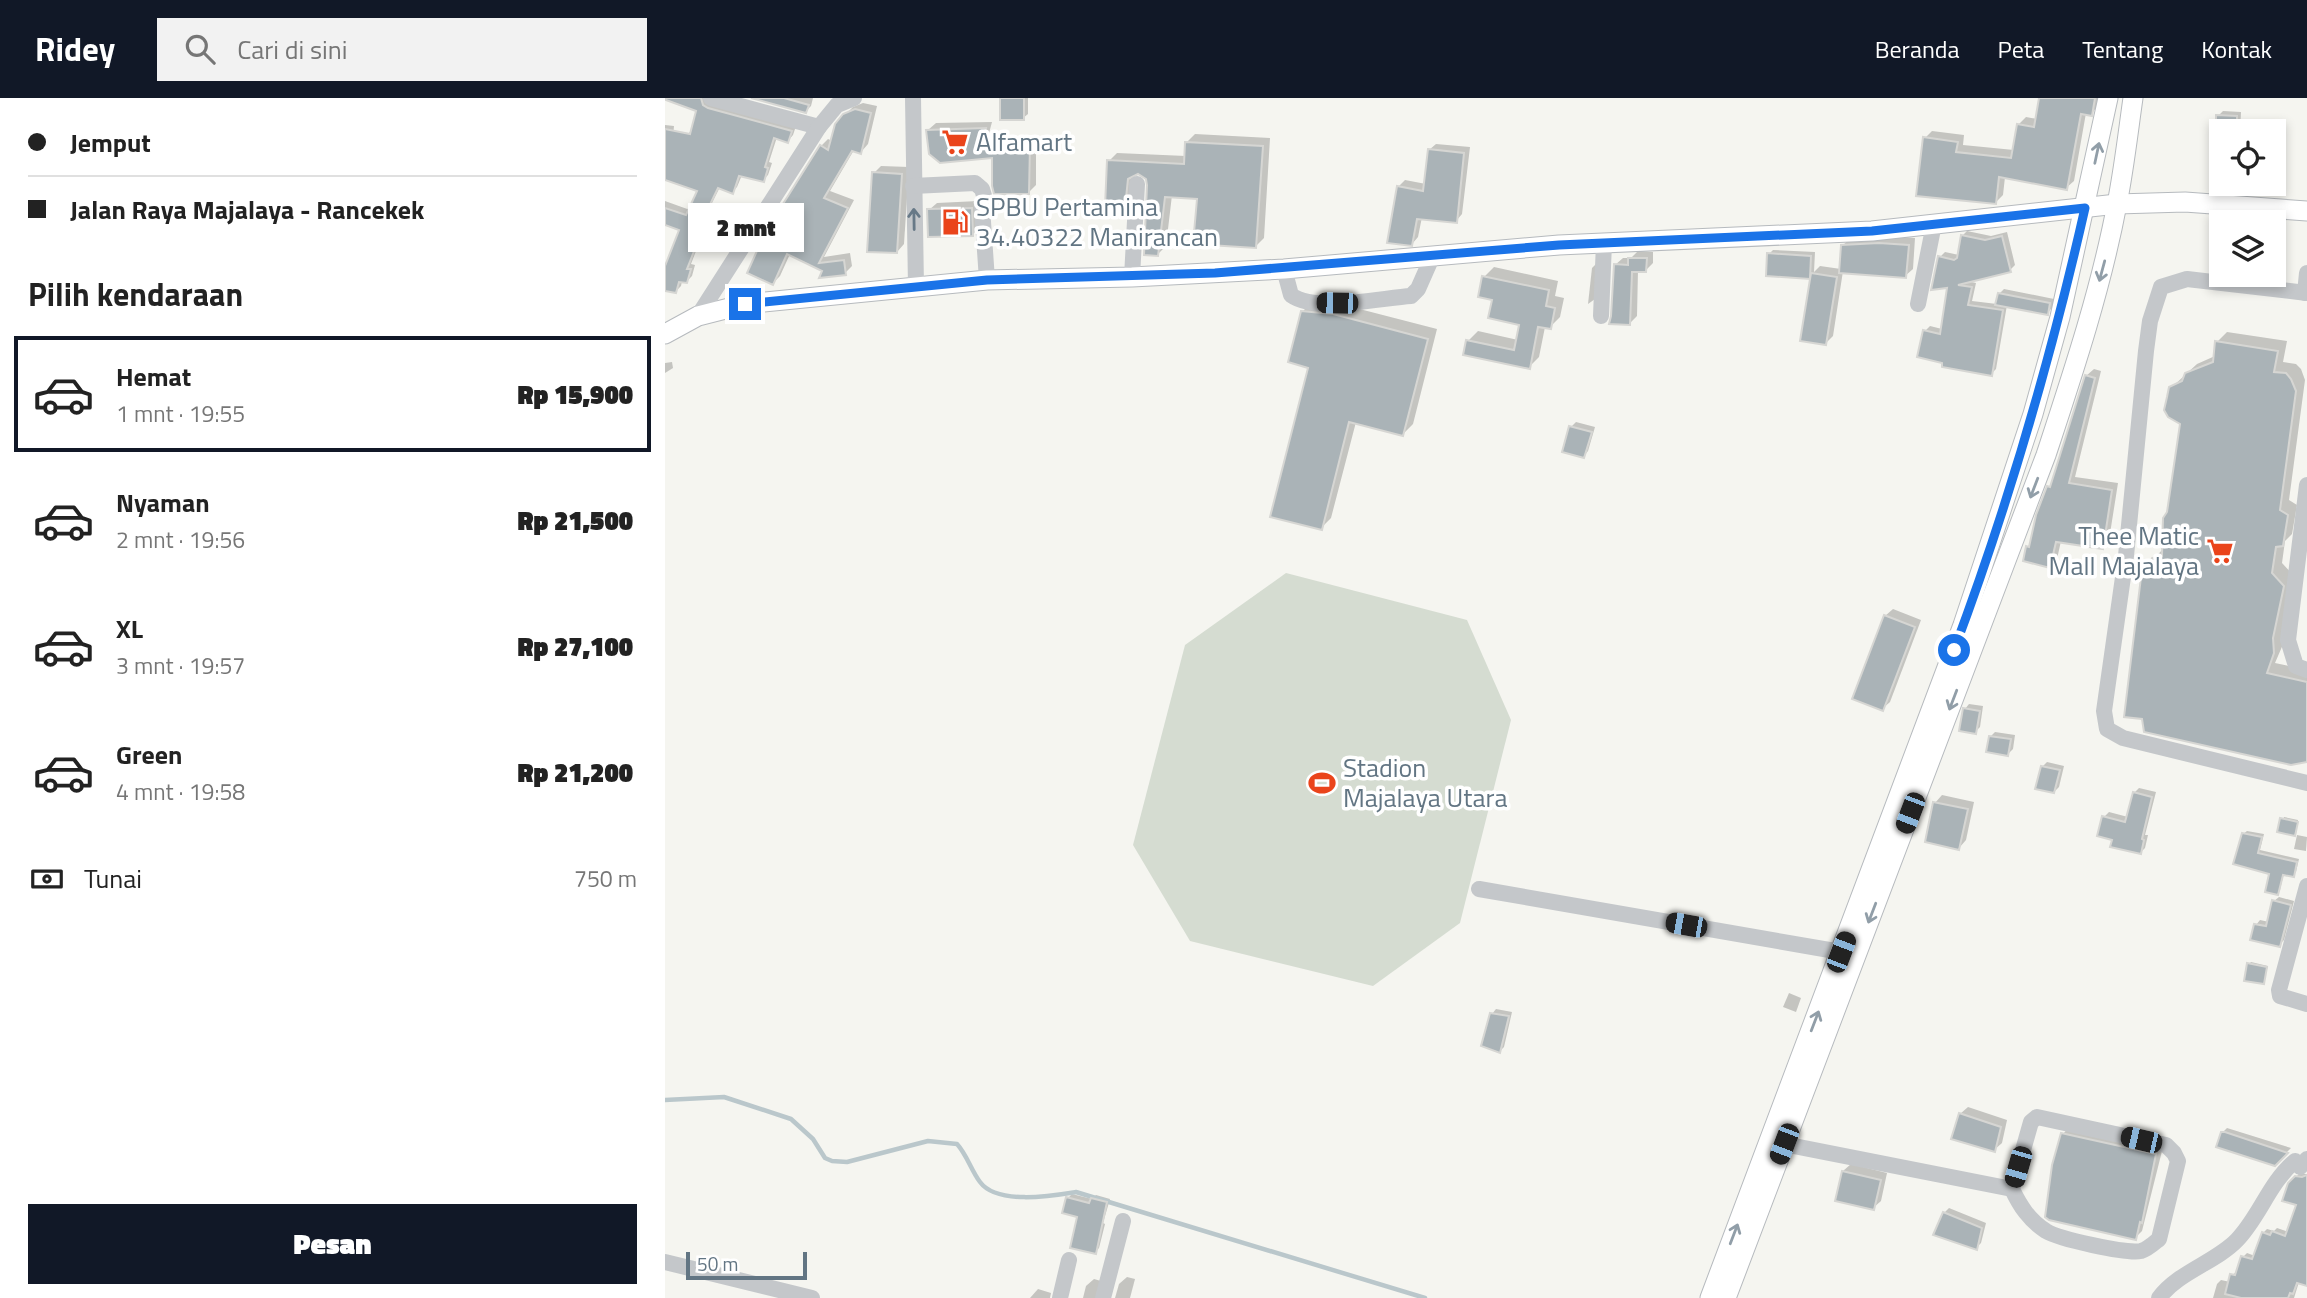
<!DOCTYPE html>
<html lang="id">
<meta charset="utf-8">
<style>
body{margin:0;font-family:"Titillium Web",sans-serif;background:#f2f2f2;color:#222;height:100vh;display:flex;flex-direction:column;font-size:26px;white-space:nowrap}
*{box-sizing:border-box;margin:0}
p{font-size:23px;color:#767676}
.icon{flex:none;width:38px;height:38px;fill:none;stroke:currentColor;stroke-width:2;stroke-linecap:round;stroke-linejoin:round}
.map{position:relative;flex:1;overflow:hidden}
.side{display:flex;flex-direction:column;background:#fff;width:665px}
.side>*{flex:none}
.banner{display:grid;align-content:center;height:154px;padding:0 28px;background:#fff}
.controls{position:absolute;left:1544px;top:21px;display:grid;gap:14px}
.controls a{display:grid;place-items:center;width:77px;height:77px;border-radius:0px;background:#fff;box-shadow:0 4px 10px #0003;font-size:35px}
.scale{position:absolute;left:21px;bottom:18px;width:121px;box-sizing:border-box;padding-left:7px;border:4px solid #627583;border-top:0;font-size:19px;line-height:24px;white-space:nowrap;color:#627583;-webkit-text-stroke:5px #fff;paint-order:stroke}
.end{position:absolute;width:32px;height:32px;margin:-16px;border:9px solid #1a73e8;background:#fff;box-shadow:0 0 0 4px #fff}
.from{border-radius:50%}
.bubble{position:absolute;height:49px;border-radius:0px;background:#fff;box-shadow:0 4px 10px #0003;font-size:23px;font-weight:800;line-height:49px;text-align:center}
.car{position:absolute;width:21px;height:42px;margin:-21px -10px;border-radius:9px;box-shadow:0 0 5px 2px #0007;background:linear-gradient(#222 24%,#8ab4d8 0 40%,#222 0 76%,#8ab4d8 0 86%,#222 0)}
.banner b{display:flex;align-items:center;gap:24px;height:66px;font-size:26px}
.banner b+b{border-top:2px solid #e0e0e0}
.banner i{width:18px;height:18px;background:#222}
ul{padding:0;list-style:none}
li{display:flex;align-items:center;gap:21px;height:116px;margin:0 14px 10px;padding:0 14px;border:4px solid transparent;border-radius:0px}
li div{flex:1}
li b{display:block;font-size:26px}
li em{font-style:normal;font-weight:800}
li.active{border-color:#111827}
li>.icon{width:63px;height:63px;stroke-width:1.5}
h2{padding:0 28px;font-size:32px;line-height:84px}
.pay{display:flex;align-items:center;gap:18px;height:77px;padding:0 28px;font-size:26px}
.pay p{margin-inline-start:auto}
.cta{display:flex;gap:14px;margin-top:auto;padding:14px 28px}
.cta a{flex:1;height:80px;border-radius:0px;background:#111827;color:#fff;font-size:28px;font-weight:800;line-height:80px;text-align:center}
header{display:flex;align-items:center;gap:42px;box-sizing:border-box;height:98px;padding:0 35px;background:#111827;color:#fff}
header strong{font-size:33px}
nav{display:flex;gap:38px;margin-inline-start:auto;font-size:24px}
.search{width:490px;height:63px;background:#f2f2f2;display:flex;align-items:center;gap:18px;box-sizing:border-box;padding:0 24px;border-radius:0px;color:#767676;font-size:26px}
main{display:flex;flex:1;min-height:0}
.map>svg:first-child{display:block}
</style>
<header>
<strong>Ridey</strong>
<div class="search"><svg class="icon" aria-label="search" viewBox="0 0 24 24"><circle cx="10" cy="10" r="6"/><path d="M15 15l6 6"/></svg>Cari di sini</div>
<nav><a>Beranda</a><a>Peta</a><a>Tentang</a><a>Kontak</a></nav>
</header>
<main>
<section class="side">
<div class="banner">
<b><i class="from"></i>Jemput</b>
<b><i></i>Jalan Raya Majalaya - Rancekek</b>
</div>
<h2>Pilih kendaraan</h2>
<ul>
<li class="active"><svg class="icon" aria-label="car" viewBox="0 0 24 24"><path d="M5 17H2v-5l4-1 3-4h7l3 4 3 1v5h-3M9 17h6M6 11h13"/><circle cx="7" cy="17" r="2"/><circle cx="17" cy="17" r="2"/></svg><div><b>Hemat</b><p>1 mnt · 19:55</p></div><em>Rp 15,900</em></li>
<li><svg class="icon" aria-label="car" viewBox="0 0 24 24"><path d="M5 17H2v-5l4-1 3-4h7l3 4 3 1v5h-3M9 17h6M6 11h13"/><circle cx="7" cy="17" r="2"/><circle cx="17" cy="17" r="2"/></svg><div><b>Nyaman</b><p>2 mnt · 19:56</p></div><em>Rp 21,500</em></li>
<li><svg class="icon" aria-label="car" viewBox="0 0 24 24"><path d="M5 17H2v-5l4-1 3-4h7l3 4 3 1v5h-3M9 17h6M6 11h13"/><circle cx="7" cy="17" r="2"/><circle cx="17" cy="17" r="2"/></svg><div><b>XL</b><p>3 mnt · 19:57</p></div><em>Rp 27,100</em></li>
<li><svg class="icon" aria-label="car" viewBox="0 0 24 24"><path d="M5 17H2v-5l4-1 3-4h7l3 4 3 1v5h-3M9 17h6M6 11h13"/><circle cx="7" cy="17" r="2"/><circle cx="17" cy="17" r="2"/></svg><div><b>Green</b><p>4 mnt · 19:58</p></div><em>Rp 21,200</em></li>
</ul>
<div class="pay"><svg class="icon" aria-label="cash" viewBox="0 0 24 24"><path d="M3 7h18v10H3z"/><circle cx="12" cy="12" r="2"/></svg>Tunai<p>750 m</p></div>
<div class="cta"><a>Pesan</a></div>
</section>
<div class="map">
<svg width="1642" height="1200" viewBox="0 0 1642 1200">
<rect width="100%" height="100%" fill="#f5f5f0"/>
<polygon fill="#d5dcd1" points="621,475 802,522 846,622 795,825 708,888 525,843 468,747 520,547"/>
<g fill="#0003">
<polygon points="33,0 43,0 131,28 128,37 123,43 112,39 104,64 107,65 103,77 98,82 77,77 72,89 67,94 55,89 39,121 62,131 54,143 0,125 0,103 25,112 35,92 23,36 28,31 34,12"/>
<polygon points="93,0 148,0 146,8 141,13"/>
<polygon points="337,0 363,0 363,16 358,20"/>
<polygon points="1376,0 1436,0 1433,8 1426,16 1421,15 1409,83 1401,90 1340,79 1338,97 1331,104 1260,40 1267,33 1299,37 1298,47 1349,52 1354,26 1361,19 1372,21"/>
<polygon points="198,5 212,8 203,46 196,54 189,52 165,93 189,102 159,159 185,155 187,168 180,175 159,172 125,156 115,178 108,185 156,48 163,41 167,43 180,17 188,9"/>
<polygon points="1558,13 1576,14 1575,33 1556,33 1556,53 1552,53 1553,18"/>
<polygon points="327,24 323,39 371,40 371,87 363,95 329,58 263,32 271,25"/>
<polygon points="0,27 9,28 7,48 0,52"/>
<polygon points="530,36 605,40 599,140 591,148 534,99 507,97 501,148 493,156 483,81 474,74 469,75 468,100 459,108 444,63 452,55 521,58 522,44"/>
<polygon points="771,46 805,49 797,116 791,123 757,119 753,139 747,146 733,89 740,82 761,86 764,52"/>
<polygon points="216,68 244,69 239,146 232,154 209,75"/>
<polygon points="313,103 315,129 308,136 264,112 272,105"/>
<polygon points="1302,133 1326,138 1342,134 1350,167 1345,172 1302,183 1311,185 1307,203 1332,206 1334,196 1339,191 1389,201 1387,210 1382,215 1342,207 1331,271 1326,276 1260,233 1265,228 1277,231 1284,187 1275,159 1280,154 1294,157 1297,138"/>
<polygon points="1223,138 1250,140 1248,171 1240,178 1178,173 1168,238 1160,246 1147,176 1144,179 1104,156 1108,152 1150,154 1149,174 1155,168 1176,171 1178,147 1186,140"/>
<polygon points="13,148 31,153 26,166 30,167 27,178 22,183 17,183 16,188 11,193 0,192 0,169"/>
<polygon points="973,153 988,154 988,165 981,172 973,172 972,218 965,225 950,167 958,160 966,160"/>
<polygon points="931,166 930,201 923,206 927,170"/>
<polygon points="829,169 893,183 890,198 899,200 895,219 885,229 880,229 874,259 864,269 803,243 813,233 853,242 856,226 829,201 819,179"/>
<polygon points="648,203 679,207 772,231 748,326 738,336 691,324 666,420 656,430 645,268 637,214"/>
<polygon points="1562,234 1622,243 1618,264 1631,266 1636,271 1640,282 1624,402 1632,407 1627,436 1620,443 1617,465 1628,477 1619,544 1610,565 1642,572 1642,662 1478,472 1499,450 1517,325 1506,290 1532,266 1550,258 1552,244"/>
<polygon points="7,264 8,270 0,275 0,265"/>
<polygon points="1429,271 1436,273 1410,379 1453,385 1444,442 1437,449 1396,443 1392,461 1384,468 1362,449 1366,446 1384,389 1388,385 1421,278"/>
<polygon points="911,324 930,329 923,353 919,358 906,329"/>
<polygon points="1228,511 1256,522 1225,604 1217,611 1220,518"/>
<polygon points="1304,606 1318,608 1315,629 1310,634 1300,611"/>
<polygon points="1330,634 1350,637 1348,651 1343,656 1326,638"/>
<polygon points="1382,664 1399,668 1394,689 1389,694 1377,669"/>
<polygon points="1474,690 1491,694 1480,737 1483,737 1480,750 1476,754 1439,719 1444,714 1463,719 1469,695"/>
<polygon points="1277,697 1309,704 1301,742 1294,750 1270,705"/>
<polygon points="1619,719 1633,722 1631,736 1614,733"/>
<polygon points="1582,733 1599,736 1595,752 1634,761 1631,774 1628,777 1619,775 1615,792 1612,795 1606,775 1578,736"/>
<polygon points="1632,737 1642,739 1641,753 1629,751"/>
<polygon points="1614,799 1629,803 1619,842 1614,847 1591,827 1595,822 1604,824 1609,803"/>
<polygon points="1586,864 1603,868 1598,884 1584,866"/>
<polygon points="1124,895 1136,900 1131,914 1118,909"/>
<polygon points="831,911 847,914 839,949 835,953 827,916"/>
<polygon points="1303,1009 1342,1022 1337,1045 1329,1052 1295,1016"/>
<polygon points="1405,1028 1498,1049 1477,1133 1470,1140 1398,1036"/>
<polygon points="1562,1030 1626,1050 1610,1066 1557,1035"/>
<polygon points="1186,1066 1222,1075 1216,1103 1208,1110 1178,1073"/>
<polygon points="1634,1076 1642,1076 1642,1186 1634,1184 1629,1200 1548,1200 1552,1186 1556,1182 1565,1184 1567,1177 1573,1173 1578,1159 1582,1155 1590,1158 1598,1135 1602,1131 1609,1133 1612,1130 1624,1134 1633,1106 1630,1080"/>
<polygon points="407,1096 427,1101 431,1097 445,1101 438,1125 440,1126 434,1150 430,1154 414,1118 403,1100"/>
<polygon points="1284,1110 1321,1125 1316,1145 1311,1150 1279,1115"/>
<polygon points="462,1179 470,1181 465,1200 450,1200 454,1186"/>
<polygon points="429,1181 436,1183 440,1200 418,1200 421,1188"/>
<polygon points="373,1191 386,1195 385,1200 365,1200"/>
</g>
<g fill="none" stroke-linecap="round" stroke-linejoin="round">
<path stroke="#bac7cb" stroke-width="4.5" d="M0 1002 59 999 126 1021 148 1041 160 1060 167 1063 182 1064 263 1043 292 1046C302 1057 306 1072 315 1084 332 1107 386 1098 411 1094L760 1200"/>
</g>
<g fill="#aab3b7" stroke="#d6d6d3" stroke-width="2">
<polygon points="1,0 36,0 38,7 43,10 127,33 123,45 109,40 100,69 103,70 99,84 74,78 68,96 53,90 35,127 39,128 22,171 26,171 22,185 14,184 11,195 0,193 0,168 14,132 0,127 0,110 21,117 32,93 0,82 0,31 25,36 31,13 1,2"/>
<polygon points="86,0 119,0 144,7 141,15"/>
<rect x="335" y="0" width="24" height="22"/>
<polygon points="1374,0 1430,0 1427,18 1416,16 1402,92 1334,79 1331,106 1251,98 1258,39 1293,44 1291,54 1346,60 1352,26 1369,29"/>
<polygon points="190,11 206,15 196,56 187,53 159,100 183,110 154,165 179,162 181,177 154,180 157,173 122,156 108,187 82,175 101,133 155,47 163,52 170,26 178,16"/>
<polygon points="1551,17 1572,18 1572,33 1551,33"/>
<polygon points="321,30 317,45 365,46 364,96 329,96 327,88 327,60 275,65 264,56 261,32"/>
<polygon points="520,44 598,48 591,150 528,146 532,101 500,99 493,158 479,157 482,87 481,81 473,76 463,81 460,110 440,109 442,62 519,66"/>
<polygon points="763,51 799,55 792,125 752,121 747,148 722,145 732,88 758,93"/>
<polygon points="207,74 237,76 232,155 202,154"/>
<polygon points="307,110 308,138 263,139 262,111"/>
<polygon points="1296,137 1320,142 1337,138 1346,174 1293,187 1307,189 1303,207 1338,212 1327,278 1277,269 1277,265 1252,259 1258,232 1275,236 1282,190 1266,192 1273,158 1289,162 1292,160"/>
<polygon points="1214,145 1244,147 1241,180 1174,175 1176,147"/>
<polygon points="1102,155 1146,158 1145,181 1101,178"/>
<polygon points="963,160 982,160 981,174 967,174 965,227 944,226 946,218 949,166 963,167"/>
<polygon points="1146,175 1172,179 1161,247 1135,243"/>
<polygon points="817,178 884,192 881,208 890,210 886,231 873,229 865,271 798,257 801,242 849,252 854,227 823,220 827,202 813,199"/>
<polygon points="1333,195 1385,205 1383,217 1330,207"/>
<polygon points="636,213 668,216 763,241 738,338 684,324 657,432 605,419 643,270 623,264"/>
<polygon points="1550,243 1613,253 1609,274 1621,275 1626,281 1631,293 1615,412 1623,417 1618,448 1611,449 1607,475 1619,488 1608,540 1609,555 1602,575 1642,584 1642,664 1626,667 1479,634 1477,621 1459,619 1477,471 1485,467 1487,460 1497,458 1498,420 1502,414 1515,326 1503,319 1499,312 1502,299 1504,289 1517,283 1520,275 1548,264"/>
<polygon points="1420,277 1430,280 1404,385 1447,392 1438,451 1391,444 1385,470 1358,463 1361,448 1364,449 1371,417 1382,388 1385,389"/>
<polygon points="904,328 927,334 919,360 897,354"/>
<polygon points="1219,517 1250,529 1218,613 1187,601"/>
<polygon points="1298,610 1315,613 1311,636 1294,633"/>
<polygon points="1324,638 1346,641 1343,658 1321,654"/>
<polygon points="1376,668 1395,672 1389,695 1370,691"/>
<polygon points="1468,694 1487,699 1477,741 1479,742 1476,756 1445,749 1447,742 1432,738 1437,718 1460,724"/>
<polygon points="1268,704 1303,711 1294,752 1260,744"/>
<polygon points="1615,720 1633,724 1630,738 1612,734"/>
<polygon points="1577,735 1597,739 1593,755 1632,764 1629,779 1618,777 1613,797 1600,794 1604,776 1568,766"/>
<polygon points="1607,802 1626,807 1615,849 1585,842 1589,826 1601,828"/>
<polygon points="1582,865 1602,869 1599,886 1579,883"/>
<polygon points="825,915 844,918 835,955 816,948"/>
<polygon points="1294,1015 1336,1029 1330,1054 1286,1041"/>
<polygon points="1556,1034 1560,1034 1623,1055 1610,1068 1551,1049"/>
<polygon points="1396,1035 1491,1056 1477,1125 1475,1124 1471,1142 1384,1122 1380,1119 1387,1067"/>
<polygon points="1177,1073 1216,1082 1209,1112 1170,1103"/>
<polygon points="1642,1077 1642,1188 1632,1185 1628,1196 1625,1195 1623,1200 1576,1200 1560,1196 1565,1176 1570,1177 1576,1158 1587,1161 1597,1134 1605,1137 1607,1133 1620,1138 1631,1107 1617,1103 1623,1085 1630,1078 1637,1079"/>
<polygon points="401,1099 424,1105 426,1100 442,1104 431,1156 405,1150 412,1119 397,1115"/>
<polygon points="1278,1114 1317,1130 1312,1152 1268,1137"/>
</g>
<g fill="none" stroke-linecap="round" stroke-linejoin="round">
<g stroke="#b6babe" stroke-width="21">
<g id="major">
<polyline points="0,236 33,218 80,206 322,182 467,179 619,171 894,147 1207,133 1452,106 1520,104 1642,113"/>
<polyline points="1045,1200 1298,527 1368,316 1395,219 1443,0"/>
<path d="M1061 1200 1381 357C1408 275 1436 191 1452 106 1459 71 1463 35 1468 0"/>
</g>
</g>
<g stroke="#c4c7ca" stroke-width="16">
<polyline points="46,0 154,29"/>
<polyline points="248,0 251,189"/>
<polyline points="248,88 310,85 317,91 320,101 317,109 322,182"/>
<path d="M619 171 626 197C651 215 716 200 746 198L753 191 768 157"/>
<polyline points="467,179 472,86"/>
<polyline points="1640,195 1642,175"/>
<polyline points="1642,195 1522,181 1496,189 1485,223 1481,253 1461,458 1439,613 1442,631 1458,640 1642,685"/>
<polyline points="1253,206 1269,126"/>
<polyline points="33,218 154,29 172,7 189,0"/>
<polyline points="936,218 939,145"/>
<polyline points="1642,387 1623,542 1631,568 1642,572"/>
<polyline points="1642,788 1614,892 1615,898 1642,906"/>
<polyline points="814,791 1176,854"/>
<path d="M1372 1019 1501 1047 1509 1055 1513 1063 1494 1141C1488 1146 1483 1151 1476 1153 1461 1156 1394 1141 1381 1133 1364 1122 1355 1108 1347 1091L1366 1024Z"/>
<polyline points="1109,1044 1347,1091"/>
<polyline points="0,1164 147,1200"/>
<polyline points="395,1200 404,1162"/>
<polyline points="438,1200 458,1123"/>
<path d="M1494 1200C1513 1174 1551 1164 1572 1142 1595 1118 1604 1085 1630 1063L1635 1069 1642 1061"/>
</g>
<use href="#major" stroke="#fff" stroke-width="19"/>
</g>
<defs><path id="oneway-shaft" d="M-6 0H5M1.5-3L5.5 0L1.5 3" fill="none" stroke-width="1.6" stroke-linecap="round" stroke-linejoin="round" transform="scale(1.75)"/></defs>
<g stroke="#919ea8">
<use href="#oneway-shaft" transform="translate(1432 55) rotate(-78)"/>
<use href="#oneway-shaft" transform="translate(1437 173) rotate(105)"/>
<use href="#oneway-shaft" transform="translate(1369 390) rotate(111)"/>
<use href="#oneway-shaft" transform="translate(1288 602) rotate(111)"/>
<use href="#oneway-shaft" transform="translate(1207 815) rotate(111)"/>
<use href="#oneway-shaft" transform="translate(1150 923) rotate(-69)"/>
<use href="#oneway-shaft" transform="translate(1069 1136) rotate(-69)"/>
</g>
<use stroke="#677987" href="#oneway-shaft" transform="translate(249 121) rotate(-91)"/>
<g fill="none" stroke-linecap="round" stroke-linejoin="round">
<path stroke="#1a73e8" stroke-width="9" d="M80 206 322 182 550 175 894 147 1207 133 1420 110C1386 260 1343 408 1289 552"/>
</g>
<defs>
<g id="supermarket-bare" transform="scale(2.1)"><path d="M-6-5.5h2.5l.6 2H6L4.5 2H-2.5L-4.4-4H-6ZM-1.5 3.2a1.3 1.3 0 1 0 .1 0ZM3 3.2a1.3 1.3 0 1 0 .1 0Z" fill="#ea441b" stroke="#fff" stroke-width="2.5" paint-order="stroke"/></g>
<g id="fuel-bare" transform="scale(2.1)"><path d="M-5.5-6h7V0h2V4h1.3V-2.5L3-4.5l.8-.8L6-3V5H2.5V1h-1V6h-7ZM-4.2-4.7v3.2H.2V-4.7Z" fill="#ea441b" stroke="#fff" stroke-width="2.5" paint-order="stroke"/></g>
<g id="stadium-bare" transform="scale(2.1)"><path d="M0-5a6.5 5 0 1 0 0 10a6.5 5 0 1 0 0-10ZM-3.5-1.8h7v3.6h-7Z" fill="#ea441b" stroke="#fff" stroke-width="2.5" paint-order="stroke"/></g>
</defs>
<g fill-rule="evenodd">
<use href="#supermarket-bare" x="290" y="44"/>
<use href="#fuel-bare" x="290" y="124"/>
<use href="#supermarket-bare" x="1555" y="453"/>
<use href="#stadium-bare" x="657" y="685"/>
</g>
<g text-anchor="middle" stroke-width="7" stroke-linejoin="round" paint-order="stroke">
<g font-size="26" fill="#627583" stroke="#fff" text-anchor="start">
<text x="311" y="53">Alfamart</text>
<text x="311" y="118">SPBU Pertamina<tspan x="311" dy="30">34.40322 Manirancan</tspan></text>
<text x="1534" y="447" text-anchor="end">Thee Matic<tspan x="1534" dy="30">Mall Majalaya</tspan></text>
<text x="678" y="679">Stadion<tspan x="678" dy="30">Majalaya Utara</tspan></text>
</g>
</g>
</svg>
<div class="controls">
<a><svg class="icon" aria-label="locate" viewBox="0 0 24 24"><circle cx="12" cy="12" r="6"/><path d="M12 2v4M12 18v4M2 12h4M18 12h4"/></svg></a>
<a><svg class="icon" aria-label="layers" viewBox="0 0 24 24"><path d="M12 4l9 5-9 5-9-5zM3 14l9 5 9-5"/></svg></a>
</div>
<div class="scale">50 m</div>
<i class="end from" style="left:1289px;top:552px"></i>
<i class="end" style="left:80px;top:206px"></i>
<div class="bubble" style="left:23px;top:105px;width:116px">2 mnt</div>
<i class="car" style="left:672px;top:205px;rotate:271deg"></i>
<i class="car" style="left:1245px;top:715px;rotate:201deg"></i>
<i class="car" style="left:1021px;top:827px;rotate:280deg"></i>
<i class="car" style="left:1176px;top:854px;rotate:21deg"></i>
<i class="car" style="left:1476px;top:1042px;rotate:283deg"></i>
<i class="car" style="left:1119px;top:1046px;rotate:201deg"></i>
<i class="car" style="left:1353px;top:1069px;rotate:196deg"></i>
</div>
</main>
